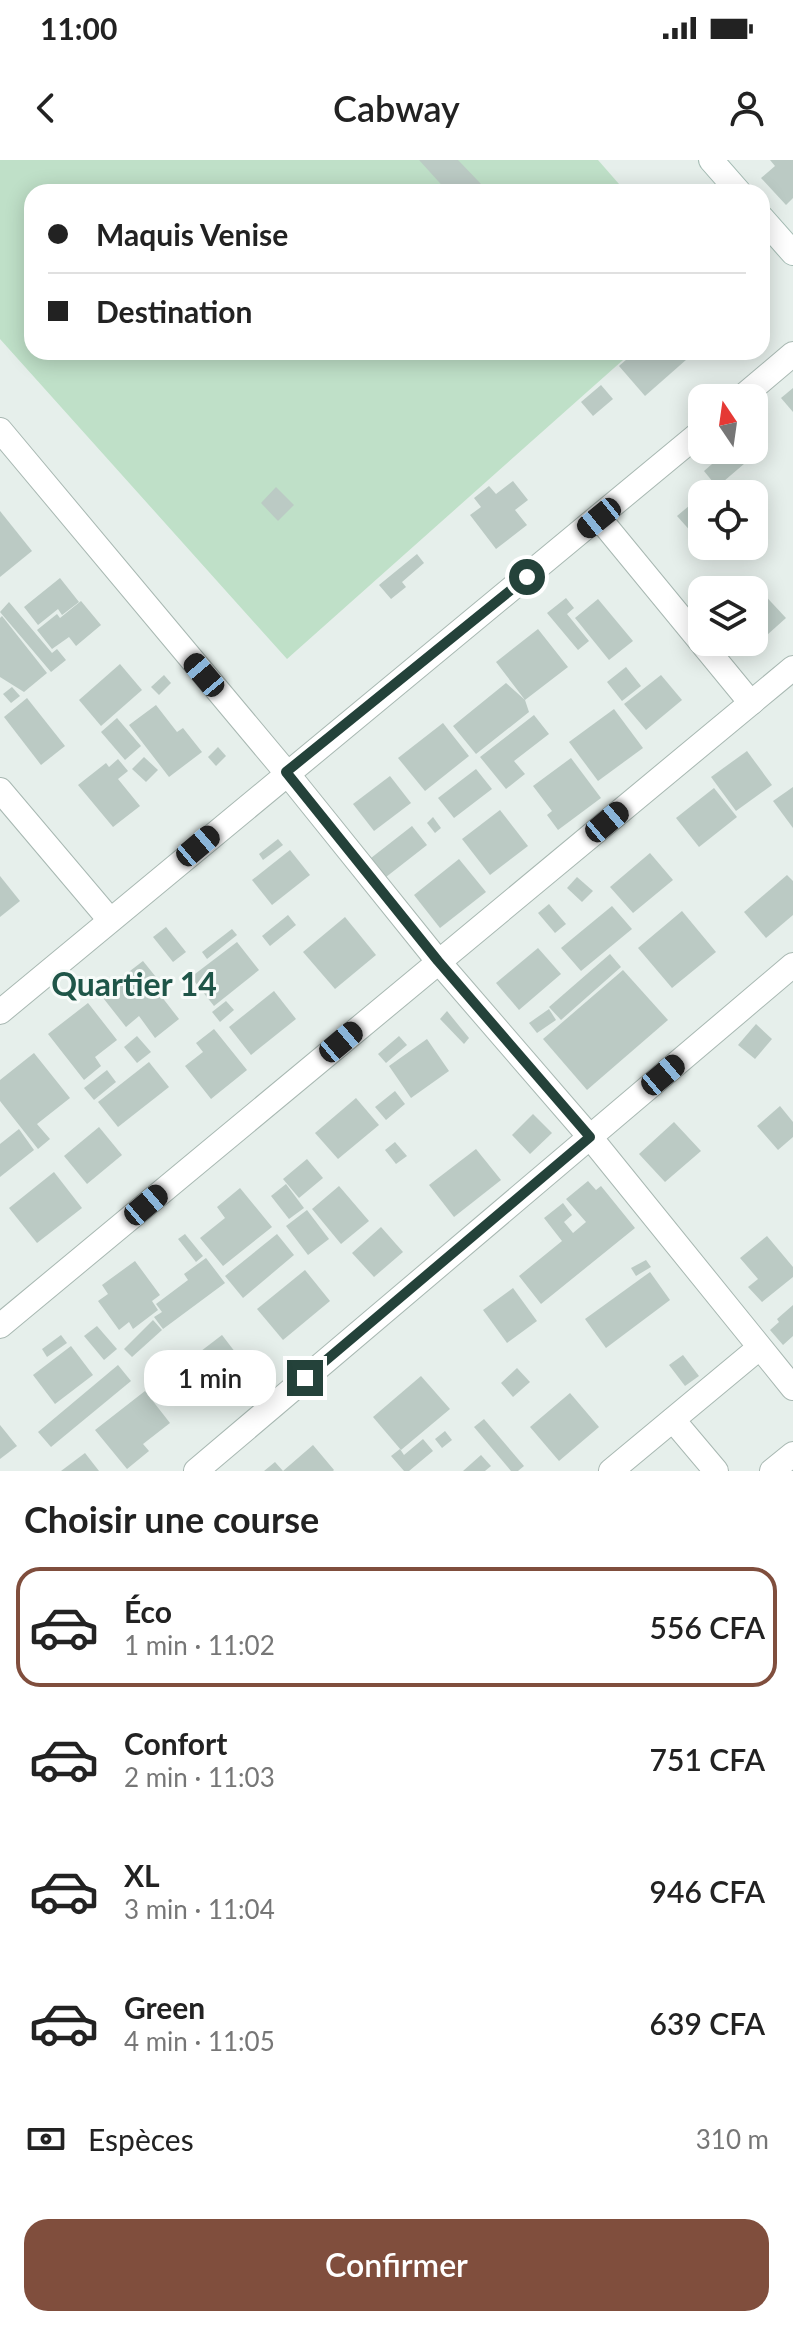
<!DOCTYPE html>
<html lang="fr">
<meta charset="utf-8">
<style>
body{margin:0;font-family:Lato,sans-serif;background:#f2f2f2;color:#222;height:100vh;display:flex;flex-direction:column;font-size:30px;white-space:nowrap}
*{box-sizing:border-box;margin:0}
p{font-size:26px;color:#767676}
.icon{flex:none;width:44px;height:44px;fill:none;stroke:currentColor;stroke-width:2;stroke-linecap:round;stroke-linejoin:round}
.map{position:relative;height:1311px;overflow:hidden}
.sheet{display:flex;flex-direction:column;background:#fff;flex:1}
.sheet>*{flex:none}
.banner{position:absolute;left:24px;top:24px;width:746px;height:176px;border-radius:24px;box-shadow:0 4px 20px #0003;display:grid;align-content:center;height:176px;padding:0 24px;background:#fff}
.needle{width:52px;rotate:347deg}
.buttons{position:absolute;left:688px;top:224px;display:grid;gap:16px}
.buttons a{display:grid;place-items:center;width:80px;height:80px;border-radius:16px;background:#fff;box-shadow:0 4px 20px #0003;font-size:40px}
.end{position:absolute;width:36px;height:36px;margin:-18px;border:10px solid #24423a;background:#fff;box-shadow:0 0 0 4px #fff}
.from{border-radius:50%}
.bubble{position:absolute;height:56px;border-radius:24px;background:#fff;box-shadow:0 4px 20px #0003;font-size:26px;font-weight:600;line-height:56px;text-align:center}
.car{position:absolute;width:24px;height:48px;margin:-24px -12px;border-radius:10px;box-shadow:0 0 6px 2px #0007;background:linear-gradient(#222 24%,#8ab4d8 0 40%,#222 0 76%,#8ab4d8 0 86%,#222 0)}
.banner b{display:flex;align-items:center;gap:28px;height:76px;font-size:30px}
.banner b+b{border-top:2px solid #e0e0e0}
.banner i{width:20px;height:20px;background:#222}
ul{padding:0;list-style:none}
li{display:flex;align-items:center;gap:24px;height:120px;margin:0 16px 12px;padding:0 8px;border:4px solid transparent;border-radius:24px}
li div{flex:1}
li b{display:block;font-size:30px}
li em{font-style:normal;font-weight:600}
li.active{border-color:#804e3d}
li>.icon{width:72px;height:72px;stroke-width:1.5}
h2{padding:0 24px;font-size:36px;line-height:96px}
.pay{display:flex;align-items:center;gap:20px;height:88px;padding:0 24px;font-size:30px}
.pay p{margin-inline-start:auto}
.primary-button{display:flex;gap:16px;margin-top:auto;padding:16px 24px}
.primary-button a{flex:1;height:92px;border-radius:24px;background:#804e3d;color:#fff;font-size:32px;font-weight:600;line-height:92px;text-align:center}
.status{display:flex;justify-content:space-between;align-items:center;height:56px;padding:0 40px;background:#fff;direction:ltr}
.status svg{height:22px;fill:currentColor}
header{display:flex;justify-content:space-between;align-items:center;height:104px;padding:0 24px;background:#fff;font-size:36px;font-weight:600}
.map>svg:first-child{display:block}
</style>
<div class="status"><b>11:00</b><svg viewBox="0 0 49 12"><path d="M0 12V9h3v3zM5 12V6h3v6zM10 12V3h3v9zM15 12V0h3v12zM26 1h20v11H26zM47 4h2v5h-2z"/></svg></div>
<header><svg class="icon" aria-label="back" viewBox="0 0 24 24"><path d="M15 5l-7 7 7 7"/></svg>Cabway<svg class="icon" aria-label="person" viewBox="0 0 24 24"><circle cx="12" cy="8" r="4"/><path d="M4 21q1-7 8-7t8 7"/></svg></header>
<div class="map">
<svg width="793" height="1311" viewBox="0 0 793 1311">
<rect width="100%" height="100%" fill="#e6efeb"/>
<polygon fill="#bfe0c8" points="0,0 598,0 626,32 32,32 32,192 632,192 287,499 0,179"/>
<g fill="#bbcac4">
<polygon points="419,0 458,0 481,24 472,32 448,32"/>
<polygon points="770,0 793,0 793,38 786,45 761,18 775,6"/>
<polygon points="635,192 695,192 645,236 619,206"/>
<polygon points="601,225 613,239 593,256 581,242"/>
<polygon points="793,228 793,252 781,238"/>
<polygon points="754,287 758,292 717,327 704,311 728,290 754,290"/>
<polygon points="513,321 528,340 515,350 527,365 496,389 470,355 481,347 474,338 489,326 496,334"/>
<polygon points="276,327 294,345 278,361 261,343"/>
<polygon points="702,335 702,384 677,356"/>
<polygon points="0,351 32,391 0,417"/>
<polygon points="756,373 763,382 741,400 733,391 739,386 754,386"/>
<polygon points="417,394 424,403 402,422 406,427 391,439 379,425"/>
<polygon points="60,418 79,442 62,455 58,449 38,465 24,447"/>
<polygon points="760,430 786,458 767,475 754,461 754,436"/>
<polygon points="566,438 574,448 567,454 589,481 578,490 547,453"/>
<polygon points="598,439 633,481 609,500 575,458"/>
<polygon points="81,441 101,465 76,486 69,477 52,489 37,470 57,454 60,458"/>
<polygon points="9,442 52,493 57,489 66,500 51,512 0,452"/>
<polygon points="2,456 47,513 24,532 0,517 0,458"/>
<polygon points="538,469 568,507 525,540 529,552 476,594 453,566 506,523 525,540 496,502"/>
<polygon points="120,504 142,530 101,566 79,540"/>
<polygon points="626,507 641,526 622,541 607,522"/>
<polygon points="164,515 171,523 159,535 151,527"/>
<polygon points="661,515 682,540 646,570 624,544"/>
<polygon points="12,527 20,536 11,543 3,534"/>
<polygon points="27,538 65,586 41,605 4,557"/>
<polygon points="156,545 177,572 183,568 202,592 169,617 129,565"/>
<polygon points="614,549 643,588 598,621 569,582"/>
<polygon points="534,555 549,574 514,601 525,614 506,629 480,597"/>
<polygon points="117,558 141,586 125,600 101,572"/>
<polygon points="443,563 469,596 425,631 398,598"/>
<polygon points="218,587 226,596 216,606 208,597"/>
<polygon points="747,591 772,625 736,651 711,617"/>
<polygon points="144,597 158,610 146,622 132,609"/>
<polygon points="571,598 601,638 558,670 547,655 552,651 533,626"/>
<polygon points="118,599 128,611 118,619 140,646 113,667 78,625 106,603 109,607"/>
<polygon points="476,609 492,629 454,658 438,638"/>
<polygon points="390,616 411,643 374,671 353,644"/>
<polygon points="793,627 793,668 773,641"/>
<polygon points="714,628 737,657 699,687 676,658"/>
<polygon points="500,650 528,686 490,715 462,679"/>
<polygon points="433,657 441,668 435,673 427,663"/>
<polygon points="412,666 427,685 386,717 371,698"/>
<polygon points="278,679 283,685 263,700 259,694"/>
<polygon points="290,690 310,715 272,745 252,720"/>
<polygon points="650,693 673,720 633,753 610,727"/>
<polygon points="459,699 486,732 440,768 414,735"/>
<polygon points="787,715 793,721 793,755 766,778 744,752"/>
<polygon points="0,716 20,741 0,757"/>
<polygon points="577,717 593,731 582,742 567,728"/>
<polygon points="549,744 566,764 555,773 538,753"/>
<polygon points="612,746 632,769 581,811 561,788"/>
<polygon points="682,751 716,792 672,828 638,788"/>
<polygon points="288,755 296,765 270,786 262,776"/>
<polygon points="345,757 376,795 335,829 303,792"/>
<polygon points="166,767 186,792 173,802 153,777"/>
<polygon points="232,769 237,775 207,799 202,792"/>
<polygon points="237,782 259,810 214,846 191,817"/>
<polygon points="538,788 561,814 519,850 496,823"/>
<polygon points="610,794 621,807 561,860 549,847"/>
<polygon points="143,801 164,827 158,832 179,859 155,878 139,856 126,867 100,834"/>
<polygon points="623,810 668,860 587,930 543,879"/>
<polygon points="274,831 296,859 251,895 229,867"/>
<polygon points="226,841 234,850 220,862 212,852"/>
<polygon points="88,843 117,880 95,897 101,906 84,920 48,874"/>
<polygon points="549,849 556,860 537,873 529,863"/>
<polygon points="447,851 469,878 464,884 440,859"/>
<polygon points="756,864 772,879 755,899 738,885"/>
<polygon points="214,869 247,910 211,939 185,906 203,892 196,883"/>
<polygon points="137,876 151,892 137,903 124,887"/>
<polygon points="399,876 407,885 386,903 378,894"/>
<polygon points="427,879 449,911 411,938 389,906"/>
<polygon points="34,893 70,938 37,964 50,979 38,989 0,941 0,920"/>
<polygon points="149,902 169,927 118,967 98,942"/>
<polygon points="107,910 116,922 94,940 84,928"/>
<polygon points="395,931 405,944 386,960 375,947"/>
<polygon points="356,938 379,965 338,999 315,973"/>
<polygon points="780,946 793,962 793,977 778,990 757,966"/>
<polygon points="533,954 552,973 530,994 512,975"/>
<polygon points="674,962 701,991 665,1022 639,994"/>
<polygon points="99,967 122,995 87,1024 64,996"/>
<polygon points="19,969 34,990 0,1017 0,984"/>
<polygon points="395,982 407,996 396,1004 385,990"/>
<polygon points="476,989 501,1020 454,1057 429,1025"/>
<polygon points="307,999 323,1018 299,1038 283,1019"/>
<polygon points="54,1012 82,1048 37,1083 9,1048"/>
<polygon points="588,1021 596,1030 601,1026 635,1068 541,1144 519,1116 562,1081 544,1058 563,1043 572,1055 564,1062 573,1073 586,1062 566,1039"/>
<polygon points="286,1024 304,1048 289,1059 271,1036"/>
<polygon points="339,1026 369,1061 341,1084 312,1049"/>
<polygon points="240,1028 272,1067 223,1106 200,1078 225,1058 217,1047"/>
<polygon points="307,1050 329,1079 308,1095 286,1066"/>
<polygon points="381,1067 403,1092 374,1117 352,1093"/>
<polygon points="185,1074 203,1096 196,1102 178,1079"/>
<polygon points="277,1074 294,1095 243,1138 225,1116"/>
<polygon points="767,1076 793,1107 793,1117 762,1142 748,1127 758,1119 740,1098"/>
<polygon points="206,1098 225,1123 163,1169 154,1157 162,1152 156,1144 188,1120 184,1114"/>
<polygon points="646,1100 651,1107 636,1116 631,1108"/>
<polygon points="135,1101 160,1135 152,1141 158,1150 133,1169 129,1162 119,1170 98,1141 108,1134 102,1125"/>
<polygon points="305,1110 330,1141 283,1180 257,1149"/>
<polygon points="650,1112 670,1140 606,1188 585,1159"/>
<polygon points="513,1128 537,1161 507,1183 483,1150"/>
<polygon points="793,1145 793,1176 783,1185 770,1170 779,1162 777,1159"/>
<polygon points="153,1160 162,1170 132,1197 124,1189"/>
<polygon points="97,1166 117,1189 104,1200 84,1176"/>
<polygon points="61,1175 67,1183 47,1197 42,1189"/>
<polygon points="222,1175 242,1201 196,1238 175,1211"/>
<polygon points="71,1186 93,1215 55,1244 33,1215"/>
<polygon points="683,1195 699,1216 685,1226 669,1205"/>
<polygon points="248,1204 253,1210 223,1233 219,1227"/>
<polygon points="118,1205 131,1221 51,1287 38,1272"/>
<polygon points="517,1208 530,1222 513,1237 501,1223"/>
<polygon points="421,1216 450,1249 401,1290 373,1257"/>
<polygon points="145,1231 170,1263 143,1284 149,1291 127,1309 95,1270"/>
<polygon points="570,1233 599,1267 559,1301 530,1267"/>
<polygon points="484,1259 524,1306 518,1311 511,1311 474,1267"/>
<polygon points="0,1265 17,1286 0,1299"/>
<polygon points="445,1271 452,1280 442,1288 435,1279"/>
<polygon points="423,1279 433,1291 409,1311 404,1311 391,1296 400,1289 404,1295"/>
<polygon points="313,1285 334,1310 333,1311 264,1311 275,1302 283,1311"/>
<polygon points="85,1293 99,1311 61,1311"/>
<polygon points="481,1295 491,1306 485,1311 463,1311"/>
</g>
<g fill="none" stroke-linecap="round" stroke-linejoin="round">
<g stroke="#a8b8b2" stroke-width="26">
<g id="minor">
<polyline points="741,238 793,194"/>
<polyline points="0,270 286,612 438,801 590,977 793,1228"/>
<polyline points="599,358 751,543"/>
<polyline points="0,630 110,760"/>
<polyline points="0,852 702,271"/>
<polyline points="0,1166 793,508"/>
<polyline points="673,1260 716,1311"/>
<polyline points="611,1311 759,1188"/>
<polyline points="772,1311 793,1294"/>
</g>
</g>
<g stroke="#a8b8b2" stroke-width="26">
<polyline id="tertiary" points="196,1311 793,805"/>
</g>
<g stroke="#a4bbb3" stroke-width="26">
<g id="secondary">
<polyline points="711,0 739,32"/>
<polyline points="762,58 793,93"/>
</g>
</g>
<use href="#minor" stroke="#fff" stroke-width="24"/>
<use href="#tertiary" stroke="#fff" stroke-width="24"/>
<use href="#secondary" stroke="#fff" stroke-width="24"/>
</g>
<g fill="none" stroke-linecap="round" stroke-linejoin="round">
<polyline stroke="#24423a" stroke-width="10" points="305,1218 590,977 438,801 286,612 527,417"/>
</g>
<g text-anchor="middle" stroke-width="6" stroke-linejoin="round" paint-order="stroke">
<g font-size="32" font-weight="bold" fill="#1f5548" stroke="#f7fbf9">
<text x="134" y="836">Quartier 14</text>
</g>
</g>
</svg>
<div class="buttons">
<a><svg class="needle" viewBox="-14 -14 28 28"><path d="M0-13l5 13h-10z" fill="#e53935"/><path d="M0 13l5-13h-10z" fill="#767676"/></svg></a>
<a><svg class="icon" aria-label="locate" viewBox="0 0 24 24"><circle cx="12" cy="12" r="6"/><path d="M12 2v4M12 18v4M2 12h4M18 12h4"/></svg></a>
<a><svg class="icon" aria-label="layers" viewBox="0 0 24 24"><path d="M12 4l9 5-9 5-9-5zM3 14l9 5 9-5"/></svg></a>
</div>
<i class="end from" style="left:527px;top:417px"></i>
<i class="end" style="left:305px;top:1218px"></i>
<div class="bubble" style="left:144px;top:1190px;width:132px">1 min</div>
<i class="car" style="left:599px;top:358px;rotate:231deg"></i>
<i class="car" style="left:204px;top:515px;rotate:320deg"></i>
<i class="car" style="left:607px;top:662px;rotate:50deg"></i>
<i class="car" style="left:198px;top:686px;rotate:50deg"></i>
<i class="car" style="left:341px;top:882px;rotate:50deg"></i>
<i class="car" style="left:663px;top:915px;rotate:50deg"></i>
<i class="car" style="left:146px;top:1045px;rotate:50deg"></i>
<div class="banner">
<b><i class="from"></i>Maquis Venise</b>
<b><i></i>Destination</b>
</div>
</div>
<section class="sheet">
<h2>Choisir une course</h2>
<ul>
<li class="active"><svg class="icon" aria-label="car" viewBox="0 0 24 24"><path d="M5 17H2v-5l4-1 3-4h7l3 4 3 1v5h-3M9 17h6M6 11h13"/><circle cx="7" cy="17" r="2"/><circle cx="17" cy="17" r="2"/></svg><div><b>Éco</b><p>1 min · 11:02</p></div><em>556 CFA</em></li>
<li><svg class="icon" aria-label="car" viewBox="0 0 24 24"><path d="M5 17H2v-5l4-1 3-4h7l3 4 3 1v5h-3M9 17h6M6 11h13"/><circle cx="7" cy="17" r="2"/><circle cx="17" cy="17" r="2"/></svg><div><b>Confort</b><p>2 min · 11:03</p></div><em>751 CFA</em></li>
<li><svg class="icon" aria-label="car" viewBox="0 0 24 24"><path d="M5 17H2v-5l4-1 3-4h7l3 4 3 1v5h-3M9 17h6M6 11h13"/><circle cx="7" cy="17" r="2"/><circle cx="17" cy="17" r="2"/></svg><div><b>XL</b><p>3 min · 11:04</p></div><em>946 CFA</em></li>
<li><svg class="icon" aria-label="car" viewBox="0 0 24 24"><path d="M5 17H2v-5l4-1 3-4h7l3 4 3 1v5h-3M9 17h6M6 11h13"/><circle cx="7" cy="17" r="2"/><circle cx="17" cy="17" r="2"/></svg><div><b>Green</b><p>4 min · 11:05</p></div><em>639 CFA</em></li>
</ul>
<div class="pay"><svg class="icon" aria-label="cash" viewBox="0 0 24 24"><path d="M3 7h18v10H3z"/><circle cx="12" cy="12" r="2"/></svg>Espèces<p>310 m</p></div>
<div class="primary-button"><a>Confirmer</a></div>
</section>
